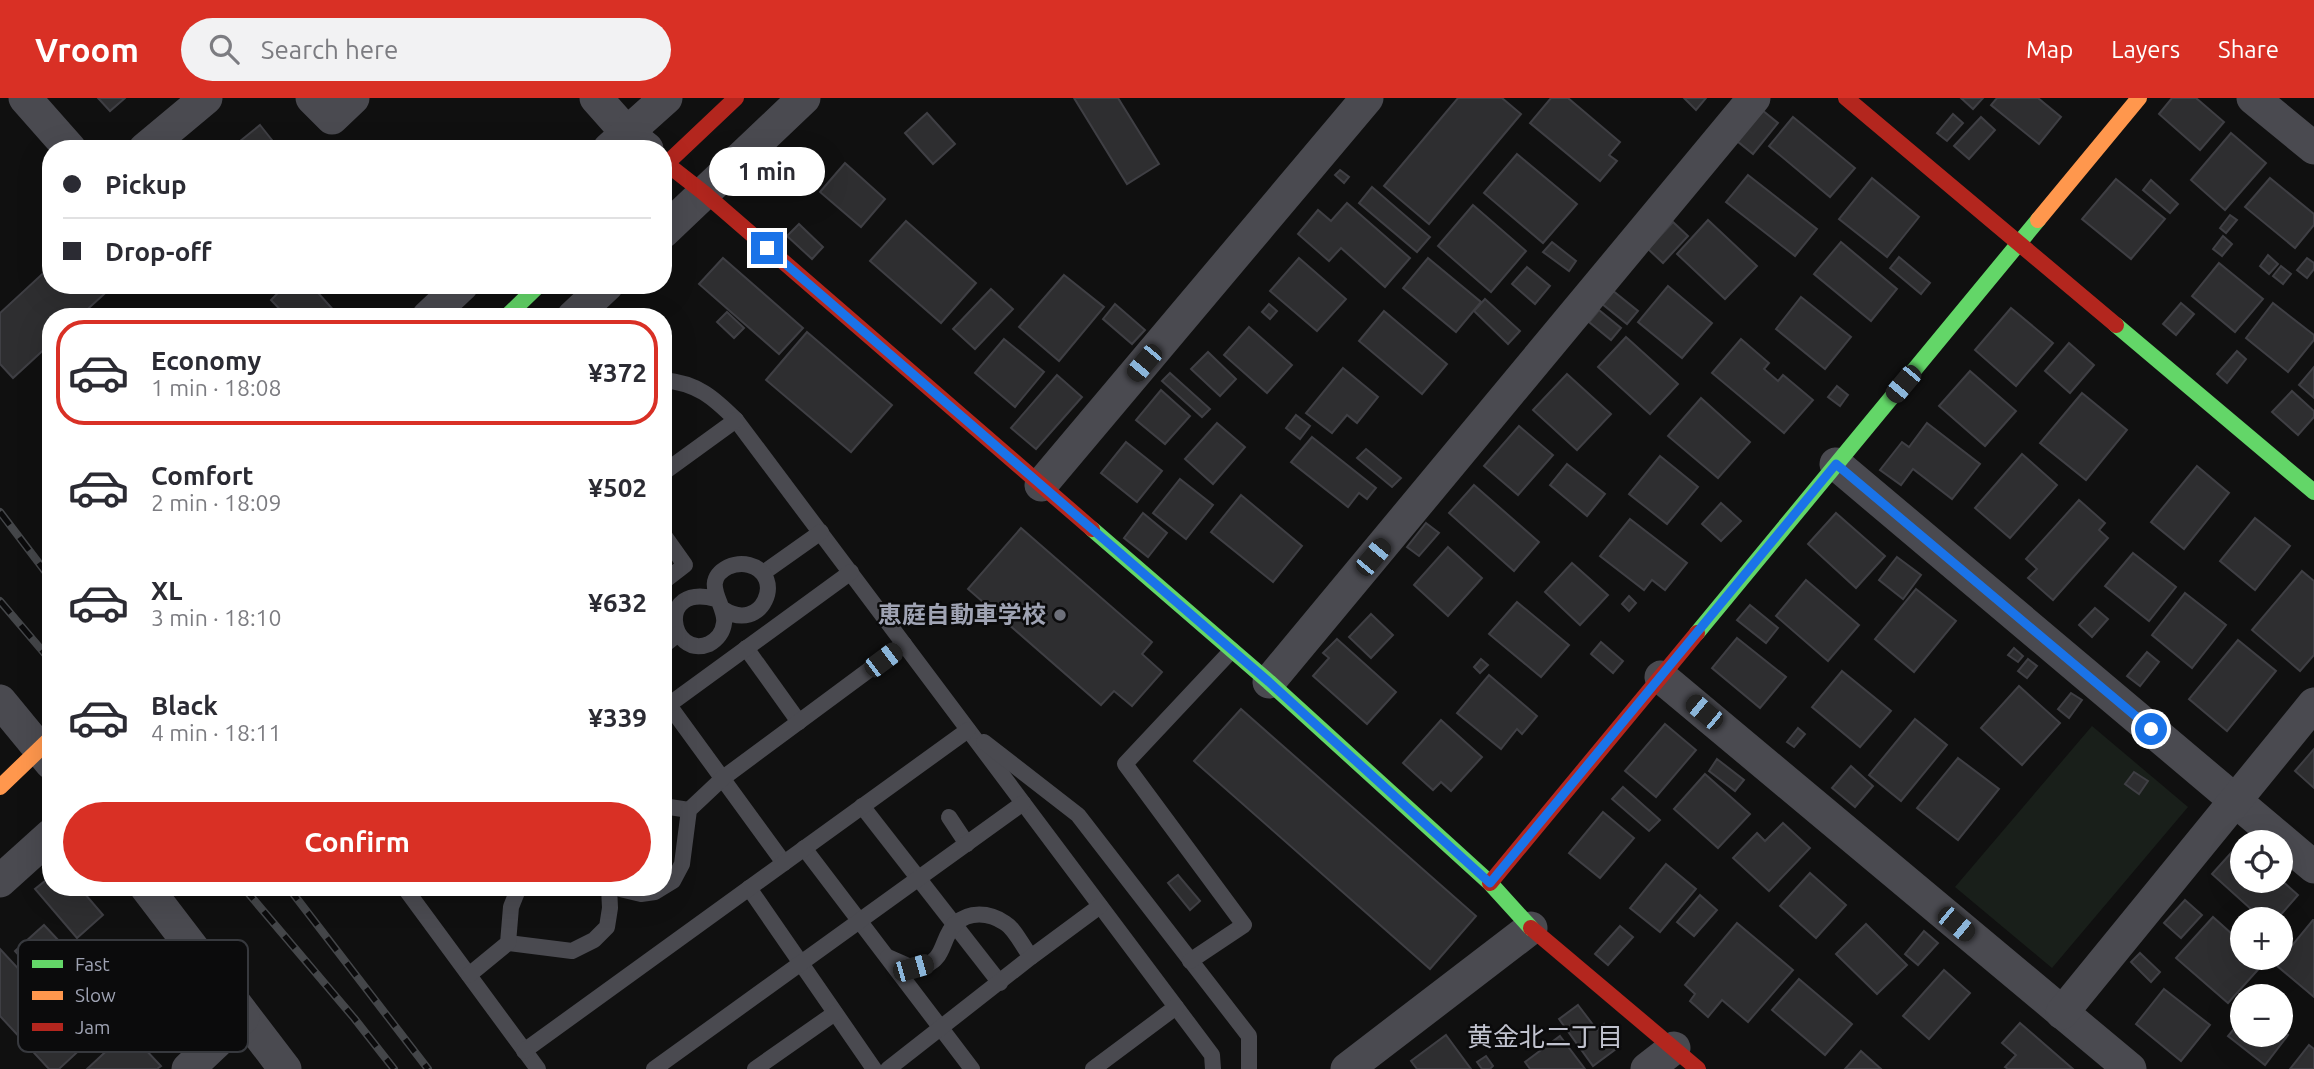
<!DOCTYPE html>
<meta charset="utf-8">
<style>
body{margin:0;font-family:Ubuntu,"Noto Sans JP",sans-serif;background:#f2f2f3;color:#2b2b33;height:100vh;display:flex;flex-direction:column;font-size:26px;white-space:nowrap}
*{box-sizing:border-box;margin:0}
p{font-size:23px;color:#7c7c81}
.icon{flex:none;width:38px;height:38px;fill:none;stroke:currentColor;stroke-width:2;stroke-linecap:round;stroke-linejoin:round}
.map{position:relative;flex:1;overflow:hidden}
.sheet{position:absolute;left:42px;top:210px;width:630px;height:588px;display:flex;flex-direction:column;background:#fff;border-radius:28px;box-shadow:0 7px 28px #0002}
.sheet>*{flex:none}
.hud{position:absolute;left:42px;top:42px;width:630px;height:154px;border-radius:28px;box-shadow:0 7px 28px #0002;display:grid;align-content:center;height:154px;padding:0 21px;background:#fff}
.fabs{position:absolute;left:2230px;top:732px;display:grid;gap:14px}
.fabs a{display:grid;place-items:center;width:63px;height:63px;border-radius:50%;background:#fff;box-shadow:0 7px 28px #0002;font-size:35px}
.end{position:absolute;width:32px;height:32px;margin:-16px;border:9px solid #1a73e8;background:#fff;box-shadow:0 0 0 4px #fff}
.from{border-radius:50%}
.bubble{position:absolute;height:49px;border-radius:24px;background:#fff;box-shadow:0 7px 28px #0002;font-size:23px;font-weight:600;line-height:49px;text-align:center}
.car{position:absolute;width:21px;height:42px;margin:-21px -10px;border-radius:9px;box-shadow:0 0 5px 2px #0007;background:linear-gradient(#222 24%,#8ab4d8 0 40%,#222 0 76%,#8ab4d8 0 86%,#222 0)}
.hud b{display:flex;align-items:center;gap:24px;height:66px;font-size:26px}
.hud b+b{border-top:2px solid #e1e1e2}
.hud i{width:18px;height:18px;background:#2b2b33}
ul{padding:12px 0 0;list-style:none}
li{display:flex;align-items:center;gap:21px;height:105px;margin:0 14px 10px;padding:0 7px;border:4px solid transparent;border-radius:28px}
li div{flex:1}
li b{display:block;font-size:26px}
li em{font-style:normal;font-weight:600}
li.current{border-color:#d93025}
li>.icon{width:63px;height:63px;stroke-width:1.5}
.primary-button{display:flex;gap:14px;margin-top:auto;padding:14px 21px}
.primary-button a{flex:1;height:80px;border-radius:42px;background:#d93025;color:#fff;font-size:28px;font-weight:600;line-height:80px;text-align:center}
header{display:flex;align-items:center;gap:42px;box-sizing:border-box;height:98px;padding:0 35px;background:#d93025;color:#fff}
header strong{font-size:33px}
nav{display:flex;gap:38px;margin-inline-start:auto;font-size:24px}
.search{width:490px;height:63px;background:#f2f2f3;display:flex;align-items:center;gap:18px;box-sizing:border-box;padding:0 24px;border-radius:38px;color:#7c7c81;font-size:26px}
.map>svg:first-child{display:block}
</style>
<header>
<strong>Vroom</strong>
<div class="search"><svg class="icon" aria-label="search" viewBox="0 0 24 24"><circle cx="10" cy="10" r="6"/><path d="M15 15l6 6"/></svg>Search here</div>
<nav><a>Map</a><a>Layers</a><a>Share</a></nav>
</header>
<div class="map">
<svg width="2314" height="971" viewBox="0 0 2314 971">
<rect width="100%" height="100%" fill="#101010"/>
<polygon fill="#191f1a" points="2092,628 2188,709 2052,870 1955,789"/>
<g fill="#2e2e30" stroke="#3f3f44" stroke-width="2">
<polygon points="98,0 125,0 110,13"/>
<polygon points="1074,0 1118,0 1159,66 1127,86"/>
<polygon points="1458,0 1502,0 1521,16 1429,126 1384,88"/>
<polygon points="1551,0 1568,0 1620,44 1609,57 1617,63 1600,83 1530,25"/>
<polygon points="1684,0 1706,0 1696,12"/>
<polygon points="1961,0 1983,0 1973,11"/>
<polygon points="1997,0 2038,0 2061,19 2039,46 1991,7"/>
<polygon points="2172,0 2196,0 2224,24 2200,52 2159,16"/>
<polygon points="1762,12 1778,25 1753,56 1737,43"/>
<polygon points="927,15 955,46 933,66 905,35"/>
<polygon points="1953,16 1963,25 1947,43 1937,35"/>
<polygon points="1793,19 1855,70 1830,99 1769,48"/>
<polygon points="1981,19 1995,32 1969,61 1954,48"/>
<polygon points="260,27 279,51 236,51 234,48"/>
<polygon points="2231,35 2266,65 2225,112 2191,82"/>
<polygon points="1517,56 1577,106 1543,145 1484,95"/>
<polygon points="845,65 885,101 861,129 820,94"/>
<polygon points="798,69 812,82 799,96 785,83"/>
<polygon points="1340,72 1349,79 1344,85 1335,77"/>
<polygon points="1748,77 1817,131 1795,158 1726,104"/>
<polygon points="1872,80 1919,119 1887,159 1839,121"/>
<polygon points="2270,80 2314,116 2314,127 2295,150 2245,109"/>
<polygon points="2116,81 2165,121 2131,161 2082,121"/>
<polygon points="2151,82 2178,106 2170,115 2143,92"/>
<polygon points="1372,89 1430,139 1417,154 1359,105"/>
<polygon points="1347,105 1410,160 1385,189 1341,150 1329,163 1298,136 1318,112 1331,123"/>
<polygon points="1473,107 1526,153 1491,194 1438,148"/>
<polygon points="2230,117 2237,122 2226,135 2220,130"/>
<polygon points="1708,122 1757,168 1725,201 1677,156"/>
<polygon points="906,123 976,185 941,225 870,163"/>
<polygon points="1673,124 1688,138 1663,165 1648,151"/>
<polygon points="799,126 823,149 812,161 787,138"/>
<polygon points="2223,138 2232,146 2222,158 2213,151"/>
<polygon points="1552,144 1576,163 1569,173 1543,154"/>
<polygon points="1841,144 1897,191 1871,223 1814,176"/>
<polygon points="2268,157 2278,166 2269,176 2260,168"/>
<polygon points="1899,159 1930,185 1921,196 1890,170"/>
<polygon points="723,160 803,230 779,256 699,186"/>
<polygon points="1299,160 1346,201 1317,233 1270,193"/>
<polygon points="1428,160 1481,204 1456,234 1403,190"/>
<polygon points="2307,160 2314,165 2314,171 2307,180 2297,172"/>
<polygon points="2219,165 2263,201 2235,234 2192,198"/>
<polygon points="51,168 51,187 114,187 79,219 51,219 51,245 13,280 0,266 0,215"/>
<polygon points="2281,168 2291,176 2283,186 2273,178"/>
<polygon points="1527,169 1550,188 1535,206 1512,186"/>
<polygon points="1064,177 1104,209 1059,263 1019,229"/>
<polygon points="271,187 311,187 337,216 334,219 287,219 271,202 278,195"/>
<polygon points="1668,188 1712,225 1682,260 1638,224"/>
<polygon points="991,191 1013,211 975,251 953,231"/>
<polygon points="1612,192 1638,213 1627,226 1601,205"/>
<polygon points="1801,199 1851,239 1825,271 1776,231"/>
<polygon points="1485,201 1520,233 1508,246 1474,213"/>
<polygon points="2181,205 2194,216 2176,237 2163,226"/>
<polygon points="2273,205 2314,237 2314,242 2288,274 2246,240"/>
<polygon points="1115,206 1145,232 1132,246 1103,221"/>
<polygon points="1269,206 1277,213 1270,221 1262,214"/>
<polygon points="2011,210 2053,245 2016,288 1975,252"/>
<polygon points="1599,212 1621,230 1611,242 1589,224"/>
<polygon points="1384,213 1447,266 1422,296 1359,243"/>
<polygon points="727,214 744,230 734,240 717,224"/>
<polygon points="1249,229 1292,267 1267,295 1224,257"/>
<polygon points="807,234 892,307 851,354 766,282"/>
<polygon points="1626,239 1678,286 1650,316 1598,269"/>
<polygon points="1004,241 1044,274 1015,309 975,275"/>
<polygon points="1741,241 1769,265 1764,271 1778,283 1783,277 1813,302 1784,335 1712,275"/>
<polygon points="2069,245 2094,267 2070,295 2045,273"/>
<polygon points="2237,253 2246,261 2227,285 2217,276"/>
<polygon points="1208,254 1236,281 1220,298 1191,271"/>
<polygon points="2314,269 2314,300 2299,287"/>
<polygon points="1343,270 1378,299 1357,325 1347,317 1332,335 1306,315"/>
<polygon points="1970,273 2016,313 1985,348 1939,308"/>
<polygon points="1170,275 1210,311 1202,319 1162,283"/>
<polygon points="1567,276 1611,316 1577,352 1533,312"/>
<polygon points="1057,277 1082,299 1036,351 1011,330"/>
<polygon points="1837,288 1848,297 1840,308 1828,299"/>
<polygon points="1161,292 1190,318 1165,346 1136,322"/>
<polygon points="2292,293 2314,313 2314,319 2298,337 2272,314"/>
<polygon points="2082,295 2127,332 2086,382 2040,345"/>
<polygon points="1701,300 1750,344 1718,380 1668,338"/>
<polygon points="1296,317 1310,328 1300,341 1286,330"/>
<polygon points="1217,325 1245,349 1213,386 1185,361"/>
<polygon points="1927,325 1980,366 1952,401 1913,371 1901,387 1880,372 1902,344 1909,349"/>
<polygon points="1519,328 1553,357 1518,397 1484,368"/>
<polygon points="1312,339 1376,390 1367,401 1359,395 1348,409 1291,364"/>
<polygon points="1126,344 1162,373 1137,404 1101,375"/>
<polygon points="1366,351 1401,380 1392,389 1357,360"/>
<polygon points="2022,356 2057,387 2010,440 1975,410"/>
<polygon points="1660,358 1698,389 1667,426 1629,396"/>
<polygon points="1567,366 1605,396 1587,418 1550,387"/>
<polygon points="2197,368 2229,395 2184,451 2151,424"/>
<polygon points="1180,381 1213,407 1186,441 1153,415"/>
<polygon points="1474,387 1539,444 1514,473 1449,415"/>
<polygon points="1241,397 1302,448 1273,484 1211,434"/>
<polygon points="2079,402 2105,425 2099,432 2108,440 2053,502 2028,480 2037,471 2026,461"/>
<polygon points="1721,405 1741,423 1721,443 1702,426"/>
<polygon points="1143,415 1167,435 1148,459 1124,440"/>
<polygon points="1836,415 1885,458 1856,490 1808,446"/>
<polygon points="2255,420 2290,448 2255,492 2220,463"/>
<polygon points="1630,421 1687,465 1665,492 1652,482 1644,492 1600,458"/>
<polygon points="1426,425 1439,435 1419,458 1407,449"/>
<polygon points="1021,430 1152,544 1142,556 1162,574 1132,608 1114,593 1101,607 968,491"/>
<polygon points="1448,449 1482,480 1448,518 1414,487"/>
<polygon points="2133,455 2176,489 2149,523 2105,488"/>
<polygon points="1897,459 1921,477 1903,501 1879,482"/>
<polygon points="1572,465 1608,497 1580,527 1545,494"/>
<polygon points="2302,473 2314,483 2314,557 2300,573 2252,532"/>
<polygon points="1806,482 1859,527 1828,563 1776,518"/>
<polygon points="1916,491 1956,523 1914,574 1875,541"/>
<polygon points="2185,495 2226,527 2192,570 2152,537"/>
<polygon points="1629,498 1636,505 1629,513 1622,506"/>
<polygon points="1517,504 1569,547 1541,579 1489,536"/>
<polygon points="1750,507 1778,530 1766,545 1737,522"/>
<polygon points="2095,510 2108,521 2092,539 2079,527"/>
<polygon points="1371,516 1393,537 1371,560 1349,539"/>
<polygon points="1737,540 1786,579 1760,610 1712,570"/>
<polygon points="1337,541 1396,594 1367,626 1313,578 1329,560 1323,555"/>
<polygon points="2238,542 2276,573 2227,633 2189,601"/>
<polygon points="1601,544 1623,563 1613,575 1591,556"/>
<polygon points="2014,550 2023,558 2018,564 2008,557"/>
<polygon points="2147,554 2159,564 2140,588 2127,578"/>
<polygon points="1481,561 1488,567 1480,575 1474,569"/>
<polygon points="2028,561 2037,568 2027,580 2018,573"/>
<polygon points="1842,573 1891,613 1860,649 1812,609"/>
<polygon points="1489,577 1537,618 1522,636 1517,631 1501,651 1457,615"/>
<polygon points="2019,588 2060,625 2022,667 1981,630"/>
<polygon points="2071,595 2082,602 2069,620 2058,611"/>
<polygon points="1241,611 1476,818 1430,871 1194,663"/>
<polygon points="1915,621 1947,647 1901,703 1869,677"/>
<polygon points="1441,622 1482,659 1451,693 1441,684 1433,692 1403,665"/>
<polygon points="1665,626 1696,652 1656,699 1625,673"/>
<polygon points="1798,630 1805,636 1794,649 1787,644"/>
<polygon points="2314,651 2314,690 2295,673"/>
<polygon points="1958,660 1999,691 1958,742 1917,710"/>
<polygon points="1717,661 1744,682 1735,693 1709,673"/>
<polygon points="1851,668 1873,688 1855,709 1832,690"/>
<polygon points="2134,674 2148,683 2139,696 2125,686"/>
<polygon points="1705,676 1750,716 1718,750 1674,711"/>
<polygon points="1623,689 1660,722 1649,733 1612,701"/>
<polygon points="1603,714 1634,740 1600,780 1569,755"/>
<polygon points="1783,725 1810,750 1769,793 1733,760 1757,735 1765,743"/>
<polygon points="2240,745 2242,782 2280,781 2298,797 2277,821 2262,821 2212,776"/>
<polygon points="1666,766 1696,791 1660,834 1630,810"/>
<polygon points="1810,775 1846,807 1816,840 1780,808"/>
<polygon points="1178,777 1200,803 1190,812 1168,785"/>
<polygon points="51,778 51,789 79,789 103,817 77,840 35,791"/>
<polygon points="1700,797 1717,812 1694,838 1677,824"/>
<polygon points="2185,802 2202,817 2181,840 2164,825"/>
<polygon points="2213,819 2242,845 2242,859 2258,859 2264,865 2228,905 2176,860"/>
<polygon points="2313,822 2314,822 2314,899 2276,867"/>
<polygon points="1737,825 1793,872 1748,924 1722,902 1708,919 1690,903 1695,896 1685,887"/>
<polygon points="1866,826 1907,867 1877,896 1836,856"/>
<polygon points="44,827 74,859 45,886 15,853"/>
<polygon points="1620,828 1633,839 1608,867 1595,856"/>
<polygon points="1924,833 1938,845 1918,867 1905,856"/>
<polygon points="0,851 87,945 59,971 49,971 0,918"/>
<polygon points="2140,855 2160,874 2151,884 2131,864"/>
<polygon points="1944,872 1970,895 1929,941 1903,918"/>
<polygon points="1799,881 1852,926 1825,957 1772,912"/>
<polygon points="2164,891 2210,927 2181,963 2136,926"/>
<polygon points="1578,907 1597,932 1604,926 1620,948 1593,968 1559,921"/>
<polygon points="2242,921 2242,936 2280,936 2280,931 2288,937 2265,967 2228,938"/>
<polygon points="2020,925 2073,971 2008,971 2005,969 2016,957 2002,945"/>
<polygon points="128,933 161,968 157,971 87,971"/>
<polygon points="1446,937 1471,971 1417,971 1411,963"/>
<polygon points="1560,938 1585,971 1530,971 1525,964"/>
<polygon points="2309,947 2314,951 2314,971 2290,971"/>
<polygon points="1861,953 1881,971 1845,971"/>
<polygon points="1486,958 1493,968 1490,971 1482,971 1477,964"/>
</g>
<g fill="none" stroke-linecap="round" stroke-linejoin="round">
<g stroke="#4a4a50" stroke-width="16">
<path d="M663 282C697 285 713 299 736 322L1212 957 1213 971"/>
<polyline points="663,375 736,322"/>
<polyline points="663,436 685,467 663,484"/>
<polyline points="763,475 821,434"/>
<path d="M716 501C655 484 670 562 709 546 717 542 723 534 724 525 727 507 699 484 728 469 735 466 742 465 749 467 787 477 762 537 723 511"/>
<polyline points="663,548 678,536"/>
<polyline points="746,550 799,624"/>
<polyline points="663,599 784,765"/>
<polyline points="663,611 851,474"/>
<polyline points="984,644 1078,717 1249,938 1249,971"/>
<polyline points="663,708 689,712"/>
<polyline points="862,708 1000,885"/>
<polyline points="949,719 967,746"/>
<polyline points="804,750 972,971"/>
<polyline points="404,789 538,971"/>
<polyline points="612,789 641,796 655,794 673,783 682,766 689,712 723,680 904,546"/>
<polyline points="749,790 874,971"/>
<polyline points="508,845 572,853 594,842 607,829 610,810 609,789"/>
<path d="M888 859 913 870C922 868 931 867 937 859 944 851 945 836 955 826 969 813 989 814 1005 825 1015 831 1023 849 1031 859"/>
<polyline points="1190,863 1244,827 1125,666 1232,552"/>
<polyline points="469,877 508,845 511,809 519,789"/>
<polyline points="524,953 968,632"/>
<polyline points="654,971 1023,705"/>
<polyline points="755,971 835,915"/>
<polyline points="888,971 1031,859 1100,808"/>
<polyline points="1093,971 1176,909"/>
</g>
<g stroke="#4a4a50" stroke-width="33">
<polyline points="25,0 70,51"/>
<polyline points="312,0 332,20 353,0"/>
<polyline points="596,0 627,35 647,51"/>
<polyline points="2253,0 2314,50"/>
<polyline points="145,51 206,0"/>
<polyline points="609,51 666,0"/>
<polyline points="663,134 804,0"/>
<polyline points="428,219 462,187"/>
<polyline points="573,219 607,187"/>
<polyline points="1836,366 2314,769"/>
<polyline points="1041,387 1367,0"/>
<polyline points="1661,579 2130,971"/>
<polyline points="1269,584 1754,0"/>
<polyline points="0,603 51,665"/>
<polyline points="0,783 51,737"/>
<polyline points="146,789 285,971"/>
<polyline points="2062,915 2314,606"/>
<polyline points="188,971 243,919"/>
<polyline points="1347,971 1531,830"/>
<polyline points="1647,971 1674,950"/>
</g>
<g stroke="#63d668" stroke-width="16">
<polyline points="506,219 539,187"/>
<polyline points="2116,227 2314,394"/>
<polyline points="1092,431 1269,584 1490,785 1531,830"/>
<polyline points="1697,535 2038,122"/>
</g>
<polyline stroke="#ff974d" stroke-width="16" points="2038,122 2139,0"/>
<g stroke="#b3261e" stroke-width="16">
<polyline points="1846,0 2116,227"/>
<polyline points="663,63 704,95 1092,431"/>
<polyline points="1490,785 1697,535"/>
<polyline points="1531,830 1698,971"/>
</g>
<g stroke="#444649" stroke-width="8">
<g id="rail">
<polyline points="0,414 51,481"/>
<polyline points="0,503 51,563"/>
<polyline points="243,789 354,920 394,971"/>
<polyline points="288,789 428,971"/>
</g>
</g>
<use href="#rail" stroke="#0b0b0c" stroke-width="5" stroke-dasharray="16" stroke-linecap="butt"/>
<polyline stroke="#ff974d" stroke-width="16" points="0,689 51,640"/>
<polyline stroke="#b3261e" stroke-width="16" points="663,69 736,0"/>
</g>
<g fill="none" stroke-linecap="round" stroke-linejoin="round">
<polyline stroke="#1a73e8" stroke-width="9" points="767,150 1269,584 1490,785 1836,366 2151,631"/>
</g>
<circle fill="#6d707a" stroke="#0b0b0c" stroke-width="2.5" cx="1060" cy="517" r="7"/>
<g text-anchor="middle" stroke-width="5" stroke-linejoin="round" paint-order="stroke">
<g font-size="24" font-weight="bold" fill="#9fa3b3" stroke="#0b0b0c" text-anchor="end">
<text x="1046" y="525">恵庭自動車学校</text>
</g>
<g font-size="26" fill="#c1c3cf" stroke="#0b0b0c">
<text x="1545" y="948">黄金北二丁目</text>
</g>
</g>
<rect x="18" y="842" width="230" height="112" rx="10" fill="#0b0b0c" stroke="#37393e" stroke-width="2"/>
<rect x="32" y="862" width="31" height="8" fill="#63d668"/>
<rect x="32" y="893" width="31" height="9" fill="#ff974d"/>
<rect x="32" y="925" width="31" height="8" fill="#b3261e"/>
<g font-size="19" fill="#9fa3b3">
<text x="75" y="873">Fast</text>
<text x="75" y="904">Slow</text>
<text x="75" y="936">Jam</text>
</g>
</svg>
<div class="fabs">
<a><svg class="icon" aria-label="locate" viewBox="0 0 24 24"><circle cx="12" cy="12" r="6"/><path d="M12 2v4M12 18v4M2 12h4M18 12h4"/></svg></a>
<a>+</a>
<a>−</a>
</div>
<i class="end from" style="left:2151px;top:631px"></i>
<i class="end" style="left:767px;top:150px"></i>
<div class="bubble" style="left:709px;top:49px;width:116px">1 min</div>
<i class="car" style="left:1144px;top:265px;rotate:220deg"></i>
<i class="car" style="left:1903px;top:286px;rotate:220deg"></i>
<i class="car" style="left:1373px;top:459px;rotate:40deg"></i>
<i class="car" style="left:883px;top:562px;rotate:53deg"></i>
<i class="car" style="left:1704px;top:614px;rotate:310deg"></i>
<i class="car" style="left:1956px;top:826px;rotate:130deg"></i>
<i class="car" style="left:913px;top:870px;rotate:74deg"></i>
<div class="hud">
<b><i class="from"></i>Pickup</b>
<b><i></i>Drop-off</b>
</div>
<section class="sheet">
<ul>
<li class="current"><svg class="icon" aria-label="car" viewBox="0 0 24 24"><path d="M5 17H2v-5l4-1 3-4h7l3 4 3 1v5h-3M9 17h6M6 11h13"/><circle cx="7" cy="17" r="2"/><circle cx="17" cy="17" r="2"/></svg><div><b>Economy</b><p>1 min · 18:08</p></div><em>¥372</em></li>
<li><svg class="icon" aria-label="car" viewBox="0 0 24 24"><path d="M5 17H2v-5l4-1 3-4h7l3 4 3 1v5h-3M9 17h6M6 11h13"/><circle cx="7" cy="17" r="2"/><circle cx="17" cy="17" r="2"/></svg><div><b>Comfort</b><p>2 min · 18:09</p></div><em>¥502</em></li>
<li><svg class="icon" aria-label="car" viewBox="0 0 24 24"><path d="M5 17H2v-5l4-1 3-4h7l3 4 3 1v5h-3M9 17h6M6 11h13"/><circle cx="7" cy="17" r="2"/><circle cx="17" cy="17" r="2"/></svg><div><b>XL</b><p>3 min · 18:10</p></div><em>¥632</em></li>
<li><svg class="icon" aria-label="car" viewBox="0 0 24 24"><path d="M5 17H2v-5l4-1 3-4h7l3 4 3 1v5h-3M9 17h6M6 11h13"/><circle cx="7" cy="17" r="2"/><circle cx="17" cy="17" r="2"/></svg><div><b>Black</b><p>4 min · 18:11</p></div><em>¥339</em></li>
</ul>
<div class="primary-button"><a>Confirm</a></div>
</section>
</div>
